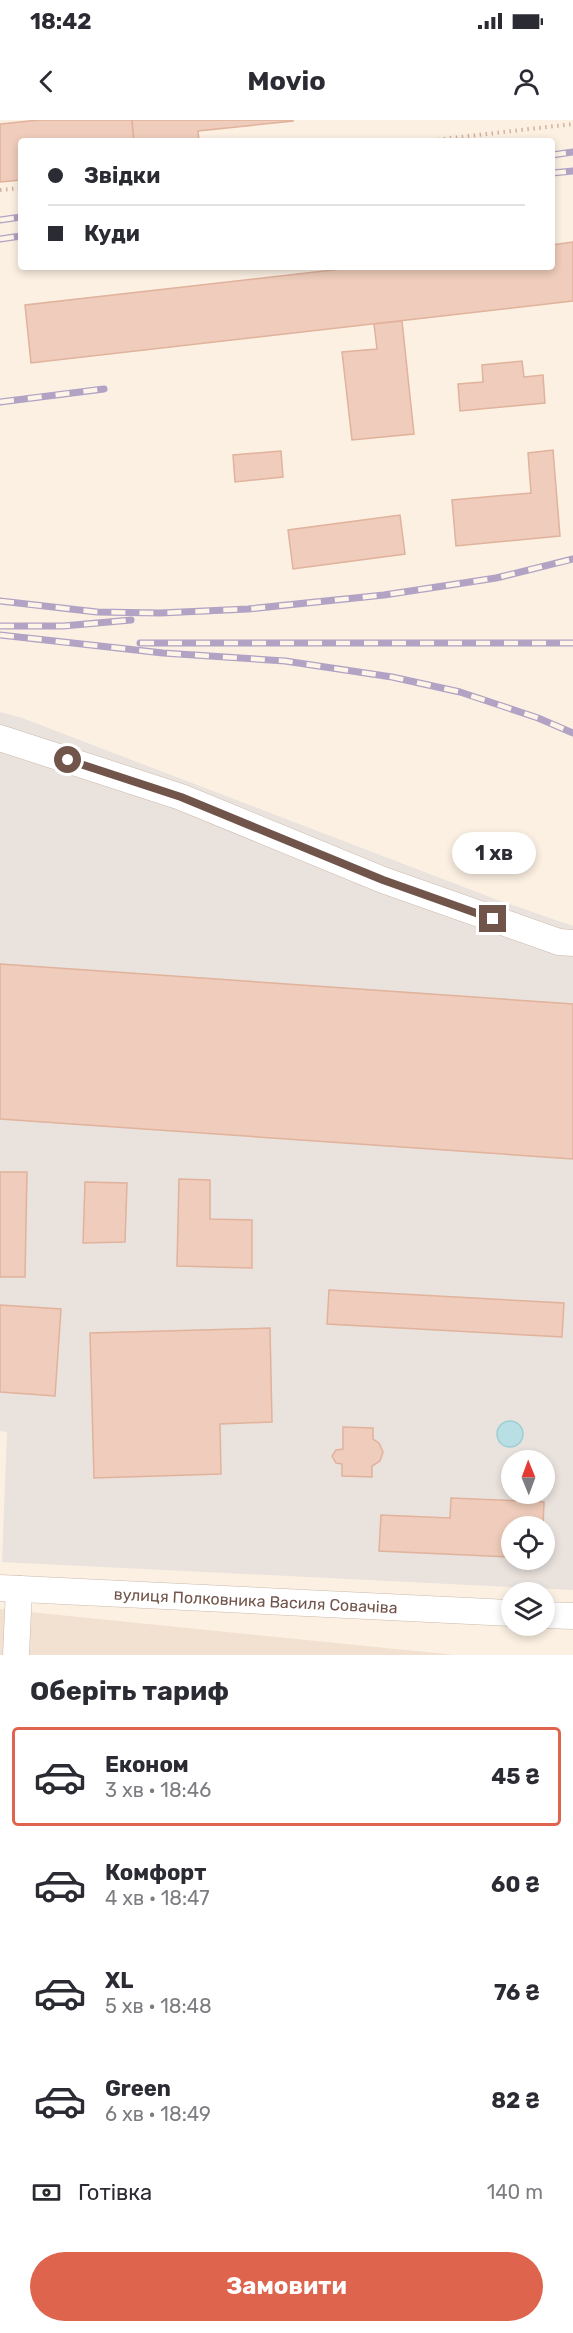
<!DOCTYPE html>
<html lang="uk">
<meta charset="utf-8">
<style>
body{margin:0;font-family:Rubik,sans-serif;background:#f7f7f7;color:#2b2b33;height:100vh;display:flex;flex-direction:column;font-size:22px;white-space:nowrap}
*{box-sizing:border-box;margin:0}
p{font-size:20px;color:#7c7c81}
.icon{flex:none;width:33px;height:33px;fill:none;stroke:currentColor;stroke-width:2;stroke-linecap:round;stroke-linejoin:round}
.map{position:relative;height:1535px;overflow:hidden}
.drawer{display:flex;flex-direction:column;background:#fff;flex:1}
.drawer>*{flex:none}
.top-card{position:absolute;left:18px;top:18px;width:537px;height:132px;border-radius:6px;box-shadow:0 3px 9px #0003;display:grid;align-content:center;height:132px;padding:0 30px;background:#fff}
.needle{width:39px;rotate:359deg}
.controls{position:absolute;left:501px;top:1330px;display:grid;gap:12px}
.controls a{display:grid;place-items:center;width:54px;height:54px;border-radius:50%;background:#fff;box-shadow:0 3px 9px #0003;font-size:30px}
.end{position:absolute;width:27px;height:27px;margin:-14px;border:8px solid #71554a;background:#fff;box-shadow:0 0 0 3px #fff}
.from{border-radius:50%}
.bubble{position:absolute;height:42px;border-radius:21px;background:#fff;box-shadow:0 3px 9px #0003;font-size:20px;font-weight:700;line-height:42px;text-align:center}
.top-card b{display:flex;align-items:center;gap:21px;height:57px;font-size:22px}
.top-card b+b{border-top:2px solid #e1e1e2}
.top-card i{width:15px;height:15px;background:#2b2b33}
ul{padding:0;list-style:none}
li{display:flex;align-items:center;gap:18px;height:99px;margin:0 12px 9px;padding:0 18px;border:3px solid transparent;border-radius:6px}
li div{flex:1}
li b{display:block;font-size:22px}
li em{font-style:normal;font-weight:700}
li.on{border-color:#df644d}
li>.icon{width:54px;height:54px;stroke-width:1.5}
h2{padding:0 30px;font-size:27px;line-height:72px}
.pay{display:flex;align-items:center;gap:15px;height:66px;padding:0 30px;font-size:22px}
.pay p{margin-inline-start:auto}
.primary-button{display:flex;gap:12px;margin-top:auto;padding:12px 30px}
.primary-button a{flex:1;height:69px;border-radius:36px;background:#df644d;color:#fff;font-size:24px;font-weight:700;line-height:69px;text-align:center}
.status{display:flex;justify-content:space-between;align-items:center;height:42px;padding:0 30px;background:#fff;direction:ltr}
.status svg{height:16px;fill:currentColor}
header{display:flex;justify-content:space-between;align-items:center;height:78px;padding:0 30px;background:#fff;font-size:27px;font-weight:700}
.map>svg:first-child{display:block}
</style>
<div class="status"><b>18:42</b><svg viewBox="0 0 49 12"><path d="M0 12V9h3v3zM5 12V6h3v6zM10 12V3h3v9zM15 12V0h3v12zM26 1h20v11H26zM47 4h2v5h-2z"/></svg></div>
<header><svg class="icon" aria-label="back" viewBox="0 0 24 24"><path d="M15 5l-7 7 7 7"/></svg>Movio<svg class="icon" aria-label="person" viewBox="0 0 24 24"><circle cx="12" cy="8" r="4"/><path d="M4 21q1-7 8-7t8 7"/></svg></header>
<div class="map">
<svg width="573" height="1535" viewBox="0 0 573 1535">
<rect width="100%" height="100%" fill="#fbf0e2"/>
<polygon fill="#f2e1d1" points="0,1489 455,1535 0,1535"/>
<path fill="#eae2dd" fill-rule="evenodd" d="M0 592 22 598 495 779 573 806V1470L2 1442 7 1312 0 1311ZM512 1341H544V1374H512ZM512 1407H544V1440H512Z"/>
<circle fill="#b8dfe3" stroke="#9fcfd4" stroke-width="1.5" cx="510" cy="1314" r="13"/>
<g fill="#efccbb" stroke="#e1b29c" stroke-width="1.5">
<polygon points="39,0 132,0 134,21 21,21 21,60 0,62 0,4"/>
<polygon points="132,0 293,0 293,1 198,11 199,21 134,21"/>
<polygon points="573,122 573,181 31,243 25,185 359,147 552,147 552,125"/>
<polygon points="402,201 414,314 352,320 342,232 377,229 374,204"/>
<polygon points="522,241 524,257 543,255 545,283 460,291 458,264 483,262 482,245"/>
<polygon points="553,330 560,416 456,426 452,380 531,373 528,333"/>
<polygon points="281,331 283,357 235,362 233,335"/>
<polygon points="400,395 405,434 293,449 288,410"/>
<polygon points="0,844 573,884 573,1039 0,999"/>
<polygon points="0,1052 27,1052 25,1157 0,1157"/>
<polygon points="179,1059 210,1060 210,1099 252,1100 252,1148 177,1146"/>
<polygon points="85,1062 127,1063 125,1122 83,1123"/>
<polygon points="329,1170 564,1183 562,1217 327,1204"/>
<polygon points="0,1185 61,1189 55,1276 0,1272"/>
<polygon points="270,1208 272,1302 220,1304 221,1354 94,1358 90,1213"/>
<polygon points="343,1307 373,1308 373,1319 379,1323 383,1332 380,1341 372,1346 372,1357 342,1356 342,1344 336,1343 332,1336 336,1330 343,1329"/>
<polygon points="451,1378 544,1382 543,1407 512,1407 512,1437 379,1431 381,1395 450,1398"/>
</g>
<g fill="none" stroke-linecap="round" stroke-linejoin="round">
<g stroke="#cdb9ac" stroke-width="27">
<g id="minor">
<polyline points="0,618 181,677 383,760 559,822 573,823"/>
<path id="s1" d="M0 1468 512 1493"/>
<polyline points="544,1495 573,1496"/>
<polyline points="16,1535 19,1469"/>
</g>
</g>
<g stroke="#d3b09f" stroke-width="4" stroke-dasharray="1.5 4.5" stroke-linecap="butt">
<polyline points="426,21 573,4"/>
<polyline points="0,70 21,68"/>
</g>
<use href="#minor" stroke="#fff" stroke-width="26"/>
<g stroke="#b2a2c3" stroke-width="7">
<g id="rail">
<polyline points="552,35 573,32"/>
<polyline points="552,53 573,51"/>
<polyline points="0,100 21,97"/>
<polyline points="0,119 21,116"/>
<polyline points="0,282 104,269"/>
<polyline points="0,481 97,492 160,493 248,489 384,475 496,458 573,439"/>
<polyline points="0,506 63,506 131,500"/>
<polyline points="0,515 163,533 285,541 392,557 460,572 538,598 573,613"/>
<polyline points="140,523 573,523"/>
</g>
</g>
<use href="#rail" stroke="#fef4e8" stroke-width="4.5" stroke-dasharray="14" stroke-linecap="butt"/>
</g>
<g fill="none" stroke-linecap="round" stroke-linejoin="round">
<polyline stroke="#71554a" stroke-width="8" points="68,640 181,677 383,760 493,799"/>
</g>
<g text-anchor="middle" stroke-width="5" stroke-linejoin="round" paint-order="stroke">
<g font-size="16" fill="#71554a" stroke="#fef4e8">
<text dy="6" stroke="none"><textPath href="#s1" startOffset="256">вулиця Полковника Василя Совачіва</textPath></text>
</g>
</g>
</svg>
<div class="controls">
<a><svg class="needle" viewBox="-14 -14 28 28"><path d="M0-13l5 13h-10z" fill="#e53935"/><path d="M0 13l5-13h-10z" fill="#7c7c81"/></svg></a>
<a><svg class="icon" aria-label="locate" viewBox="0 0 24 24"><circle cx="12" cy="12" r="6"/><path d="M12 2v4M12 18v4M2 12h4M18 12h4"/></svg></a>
<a><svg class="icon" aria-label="layers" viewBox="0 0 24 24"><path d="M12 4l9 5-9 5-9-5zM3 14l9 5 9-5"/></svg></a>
</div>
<i class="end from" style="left:68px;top:640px"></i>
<i class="end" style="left:493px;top:799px"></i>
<div class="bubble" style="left:452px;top:712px;width:84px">1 хв</div>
<div class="top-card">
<b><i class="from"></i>Звідки</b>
<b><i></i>Куди</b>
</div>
</div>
<section class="drawer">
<h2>Оберіть тариф</h2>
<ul>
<li class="on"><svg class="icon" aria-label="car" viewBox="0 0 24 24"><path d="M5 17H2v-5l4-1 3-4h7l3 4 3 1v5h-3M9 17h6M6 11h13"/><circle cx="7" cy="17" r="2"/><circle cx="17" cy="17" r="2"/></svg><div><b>Економ</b><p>3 хв · 18:46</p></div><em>45 ₴</em></li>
<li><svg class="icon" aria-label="car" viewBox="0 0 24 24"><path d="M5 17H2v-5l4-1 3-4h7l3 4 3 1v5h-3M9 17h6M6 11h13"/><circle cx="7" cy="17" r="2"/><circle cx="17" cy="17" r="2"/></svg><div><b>Комфорт</b><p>4 хв · 18:47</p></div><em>60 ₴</em></li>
<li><svg class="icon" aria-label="car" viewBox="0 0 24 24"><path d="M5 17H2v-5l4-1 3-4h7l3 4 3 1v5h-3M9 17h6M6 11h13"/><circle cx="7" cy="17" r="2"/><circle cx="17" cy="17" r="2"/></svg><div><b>XL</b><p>5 хв · 18:48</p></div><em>76 ₴</em></li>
<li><svg class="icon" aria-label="car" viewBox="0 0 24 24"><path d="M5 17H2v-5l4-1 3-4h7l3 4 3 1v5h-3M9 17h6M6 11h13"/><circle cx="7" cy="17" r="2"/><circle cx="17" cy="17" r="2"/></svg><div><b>Green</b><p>6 хв · 18:49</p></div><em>82 ₴</em></li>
</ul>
<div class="pay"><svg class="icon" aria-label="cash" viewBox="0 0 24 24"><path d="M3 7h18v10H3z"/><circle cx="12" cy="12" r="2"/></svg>Готівка<p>140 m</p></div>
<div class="primary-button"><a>Замовити</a></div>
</section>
